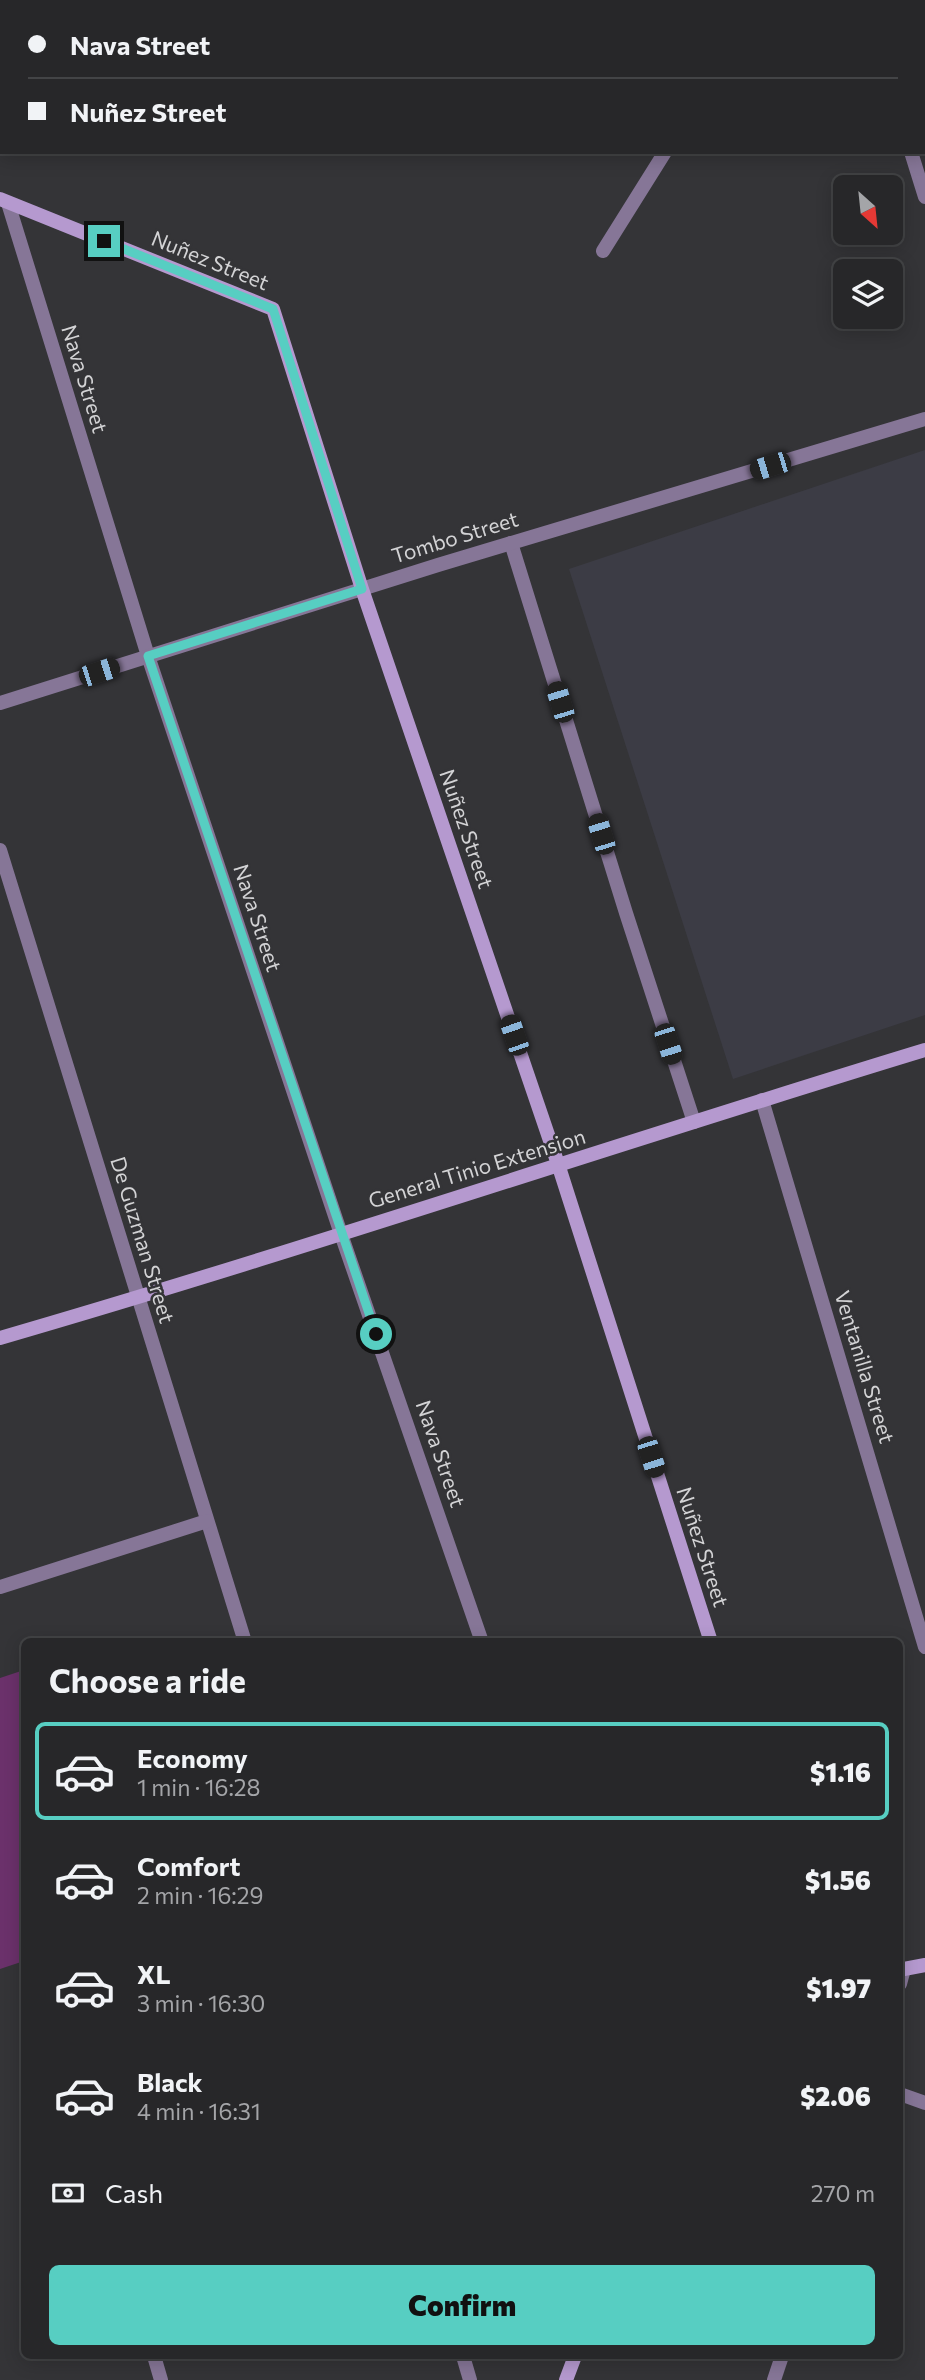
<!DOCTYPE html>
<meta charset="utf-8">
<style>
body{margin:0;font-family:Commissioner,sans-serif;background:#333335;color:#f1f3f6;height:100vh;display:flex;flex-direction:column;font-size:26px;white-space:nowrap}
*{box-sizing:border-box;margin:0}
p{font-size:23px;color:#a4a5a8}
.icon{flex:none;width:38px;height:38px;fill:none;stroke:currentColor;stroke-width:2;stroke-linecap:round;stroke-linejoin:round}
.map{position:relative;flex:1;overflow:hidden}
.drawer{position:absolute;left:21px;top:1638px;width:882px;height:721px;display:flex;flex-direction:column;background:#272729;border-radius:10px;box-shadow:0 4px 18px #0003,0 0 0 2px #434446}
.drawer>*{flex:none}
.guide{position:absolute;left:0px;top:0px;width:926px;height:154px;box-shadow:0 4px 18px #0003,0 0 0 2px #434446;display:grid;align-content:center;height:154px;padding:0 28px;background:#272729}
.needle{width:46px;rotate:153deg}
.buttons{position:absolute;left:833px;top:175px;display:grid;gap:14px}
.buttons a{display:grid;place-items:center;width:70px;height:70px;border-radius:10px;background:#272729;box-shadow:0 4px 18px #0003,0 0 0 2px #434446;font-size:35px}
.end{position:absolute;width:32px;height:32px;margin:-16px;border:9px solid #57cec2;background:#111;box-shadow:0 0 0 4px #111}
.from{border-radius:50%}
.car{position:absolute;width:21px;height:42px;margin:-21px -10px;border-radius:9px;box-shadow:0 0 5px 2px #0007;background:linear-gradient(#222 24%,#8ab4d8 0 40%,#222 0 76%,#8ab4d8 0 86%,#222 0)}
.guide b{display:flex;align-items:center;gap:24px;height:66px;font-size:26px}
.guide b+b{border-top:2px solid #434446}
.guide i{width:18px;height:18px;background:#f1f3f6}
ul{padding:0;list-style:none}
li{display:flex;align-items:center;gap:21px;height:98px;margin:0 14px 10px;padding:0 14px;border:4px solid transparent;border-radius:10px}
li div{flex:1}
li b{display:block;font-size:26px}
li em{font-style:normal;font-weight:800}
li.current{border-color:#57cec2}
li>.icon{width:63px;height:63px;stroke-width:1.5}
h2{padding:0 28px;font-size:32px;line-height:84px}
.pay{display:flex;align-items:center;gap:18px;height:77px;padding:0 28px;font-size:26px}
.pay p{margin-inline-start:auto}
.cta{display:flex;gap:14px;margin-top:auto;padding:14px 28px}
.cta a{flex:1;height:80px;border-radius:10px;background:#57cec2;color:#111;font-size:28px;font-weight:800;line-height:80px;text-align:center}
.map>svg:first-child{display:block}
</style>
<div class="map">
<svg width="925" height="2380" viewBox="0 0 925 2380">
<rect width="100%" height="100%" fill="#343437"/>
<polygon fill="#3c3c45" points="925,450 925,1015 733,1079 569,569"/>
<polygon fill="#6b316b" points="24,1670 24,1961 0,1969 0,1678"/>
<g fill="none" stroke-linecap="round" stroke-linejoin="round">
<polyline stroke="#867697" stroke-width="14" points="511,543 626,913 694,1122"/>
<g stroke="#867697" stroke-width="14">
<polyline points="166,0 170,2"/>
<polyline points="865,0 866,2"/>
<polyline points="205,2 206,0"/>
<polyline points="456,2 457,0"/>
<polyline points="569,2 575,0"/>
<polyline points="759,2 761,0"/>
<polyline points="911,152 925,197"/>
<polyline points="8,203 148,656 341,1234 482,1642"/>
<polyline points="603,251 665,152"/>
<polyline points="0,703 438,565 925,419"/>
<polyline points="0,850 245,1642"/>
<polyline points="762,1100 925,1647"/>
<polyline points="0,1587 207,1521"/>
<polyline points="900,1984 904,1969"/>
<polyline points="900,2094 925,2103"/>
<polyline points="154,2356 161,2380"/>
<polyline points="463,2356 470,2380"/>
<polyline points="774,2380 782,2356"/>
</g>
<g stroke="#b599cf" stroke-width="14">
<polyline points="0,199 273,309 362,589 559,1167 711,1642"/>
<path d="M0 1338C310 1248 616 1144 925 1050"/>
<polyline points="900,1968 904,1969 925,1965"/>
<polyline points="566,2380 575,2356"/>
</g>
</g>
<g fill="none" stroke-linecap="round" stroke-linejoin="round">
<polyline stroke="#57cec2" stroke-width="9" points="104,241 273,309 362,589 148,656 376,1334"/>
</g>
<g text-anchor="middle" stroke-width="5" stroke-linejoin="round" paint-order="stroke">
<g font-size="21" fill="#d3d3d5" stroke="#343437">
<text transform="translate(210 261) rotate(22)" y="7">Nuñez Street</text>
<text transform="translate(84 379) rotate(73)" y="7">Nava Street</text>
<text transform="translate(455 538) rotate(-17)" y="7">Tombo Street</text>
<text transform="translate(466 829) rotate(71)" y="7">Nuñez Street</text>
<text transform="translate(257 918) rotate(72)" y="7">Nava Street</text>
<text transform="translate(477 1169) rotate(-17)" y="7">General Tinio Extension</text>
<text transform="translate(142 1240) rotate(73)" y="7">De Guzman Street</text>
<text transform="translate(864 1367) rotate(73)" y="7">Ventanilla Street</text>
<text transform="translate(440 1454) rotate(71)" y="7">Nava Street</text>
<text transform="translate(702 1547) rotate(72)" y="7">Nuñez Street</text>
</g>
</g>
</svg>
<div class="buttons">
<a><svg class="needle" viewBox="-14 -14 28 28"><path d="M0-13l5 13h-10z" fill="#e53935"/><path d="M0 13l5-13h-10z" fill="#a4a5a8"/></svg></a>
<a><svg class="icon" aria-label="layers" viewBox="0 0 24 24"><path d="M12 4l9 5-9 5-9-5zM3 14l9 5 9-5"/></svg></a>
</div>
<i class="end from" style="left:376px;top:1334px"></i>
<i class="end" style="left:104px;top:241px"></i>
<i class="car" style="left:770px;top:466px;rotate:253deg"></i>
<i class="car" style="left:99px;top:672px;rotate:72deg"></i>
<i class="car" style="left:560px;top:702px;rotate:343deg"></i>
<i class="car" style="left:601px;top:834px;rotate:343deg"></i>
<i class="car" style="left:514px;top:1035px;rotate:341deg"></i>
<i class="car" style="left:668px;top:1044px;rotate:162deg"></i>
<i class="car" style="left:651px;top:1457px;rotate:162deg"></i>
<div class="guide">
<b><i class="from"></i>Nava Street</b>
<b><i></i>Nuñez Street</b>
</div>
<section class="drawer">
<h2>Choose a ride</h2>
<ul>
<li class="current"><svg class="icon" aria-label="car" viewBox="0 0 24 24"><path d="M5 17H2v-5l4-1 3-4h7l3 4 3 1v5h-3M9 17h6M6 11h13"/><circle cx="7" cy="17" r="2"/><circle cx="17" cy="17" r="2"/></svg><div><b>Economy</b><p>1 min · 16:28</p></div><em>$1.16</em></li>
<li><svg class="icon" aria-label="car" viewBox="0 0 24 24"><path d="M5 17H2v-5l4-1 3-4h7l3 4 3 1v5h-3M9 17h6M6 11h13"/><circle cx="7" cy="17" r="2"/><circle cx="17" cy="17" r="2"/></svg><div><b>Comfort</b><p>2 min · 16:29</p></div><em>$1.56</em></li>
<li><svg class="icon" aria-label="car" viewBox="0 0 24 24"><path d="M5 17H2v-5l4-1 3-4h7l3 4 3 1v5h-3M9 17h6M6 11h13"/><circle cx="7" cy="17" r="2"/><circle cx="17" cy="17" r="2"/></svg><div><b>XL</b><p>3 min · 16:30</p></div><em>$1.97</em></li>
<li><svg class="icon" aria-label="car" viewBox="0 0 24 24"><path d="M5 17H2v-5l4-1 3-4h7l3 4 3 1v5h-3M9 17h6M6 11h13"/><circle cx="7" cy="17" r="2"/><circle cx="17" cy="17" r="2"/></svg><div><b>Black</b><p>4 min · 16:31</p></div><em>$2.06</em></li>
</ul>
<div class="pay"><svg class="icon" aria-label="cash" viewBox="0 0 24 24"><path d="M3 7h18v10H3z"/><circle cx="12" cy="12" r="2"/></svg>Cash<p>270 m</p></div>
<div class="cta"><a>Confirm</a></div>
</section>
</div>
